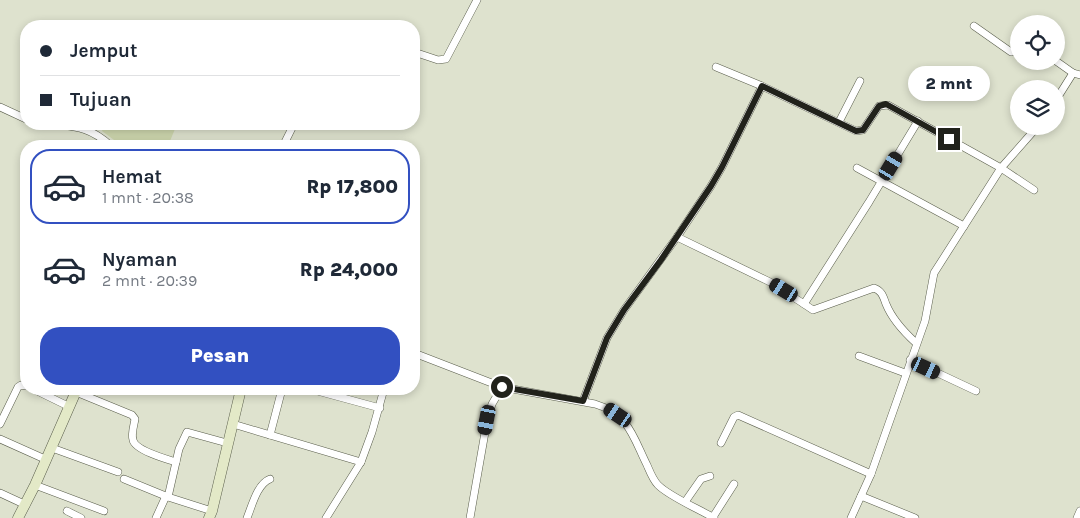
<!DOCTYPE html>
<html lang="id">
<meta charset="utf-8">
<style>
body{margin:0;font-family:Karla,sans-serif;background:#f6f6f7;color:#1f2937;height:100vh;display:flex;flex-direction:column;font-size:19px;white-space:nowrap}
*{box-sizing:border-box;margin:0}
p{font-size:16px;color:#747a83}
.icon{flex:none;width:28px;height:28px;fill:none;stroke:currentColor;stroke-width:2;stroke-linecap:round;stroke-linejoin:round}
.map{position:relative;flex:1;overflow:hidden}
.panel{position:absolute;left:20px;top:140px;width:400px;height:255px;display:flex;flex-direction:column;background:#fff;border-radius:20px;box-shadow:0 2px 8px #0003}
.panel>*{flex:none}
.banner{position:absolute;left:20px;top:20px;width:400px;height:110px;border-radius:20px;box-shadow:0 2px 8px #0003;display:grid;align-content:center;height:110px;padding:0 20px;background:#fff}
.buttons{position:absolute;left:1010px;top:15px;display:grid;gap:10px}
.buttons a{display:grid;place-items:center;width:55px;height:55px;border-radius:50%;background:#fff;box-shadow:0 2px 8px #0003;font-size:25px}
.end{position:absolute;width:22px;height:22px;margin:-11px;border:6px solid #21221b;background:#fff;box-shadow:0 0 0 2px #fff}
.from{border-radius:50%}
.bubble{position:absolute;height:35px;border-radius:18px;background:#fff;box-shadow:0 2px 8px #0003;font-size:16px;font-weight:800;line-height:35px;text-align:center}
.car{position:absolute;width:15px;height:30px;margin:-15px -8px;border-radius:6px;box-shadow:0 0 4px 1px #0007;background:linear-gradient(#222 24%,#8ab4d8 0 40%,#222 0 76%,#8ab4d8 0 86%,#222 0)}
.banner b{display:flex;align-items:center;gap:18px;height:48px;font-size:19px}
.banner b+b{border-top:1px solid #e0e1e3}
.banner i{width:12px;height:12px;background:#1f2937}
ul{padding:9px 0 0;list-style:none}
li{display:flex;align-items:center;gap:15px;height:75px;margin:0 10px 8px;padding:0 10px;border:2px solid transparent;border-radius:20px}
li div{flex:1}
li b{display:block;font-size:19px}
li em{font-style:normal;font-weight:800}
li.current{border-color:#3250c1}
li>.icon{width:45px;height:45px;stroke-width:1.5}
.primary-button{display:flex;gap:10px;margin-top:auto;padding:10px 20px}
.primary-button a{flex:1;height:58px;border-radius:20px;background:#3250c1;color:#fff;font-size:20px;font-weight:800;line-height:58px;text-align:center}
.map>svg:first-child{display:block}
</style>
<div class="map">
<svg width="1080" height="518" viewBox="0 0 1080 518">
<rect width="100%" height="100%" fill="#dee2ce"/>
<polygon fill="#cdd6ad" points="104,124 177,124 168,146 122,146 102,131"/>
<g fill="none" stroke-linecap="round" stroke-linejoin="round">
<g stroke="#595d4b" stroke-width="8">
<g id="street">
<polyline points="974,26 1011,52 1019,50"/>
<polyline points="414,52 438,60 446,59 477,0"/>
<polyline points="1056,61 1073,73 1080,75"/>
<polyline points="716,67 762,86 856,131 863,130 879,106 888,105 1001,168 1038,126"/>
<polyline points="1056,100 1073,73"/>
<polyline points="0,107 26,119"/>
<polyline points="839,122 860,81"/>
<path d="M50 124C78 127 90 127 111 146"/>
<polyline points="283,146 294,124"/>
<polyline points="857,168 964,226"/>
<polyline points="677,237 770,282 804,304 869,202 918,121"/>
<path d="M804 304 813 310 874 288C882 291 883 296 886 304 892 319 904 332 916 343"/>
<path d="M414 353 502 387 595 404C629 414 633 437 647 465 650 472 653 480 658 485 670 497 699 509 714 518"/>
<polyline points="859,356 905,373"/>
<polyline points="910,360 976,391"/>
<polyline points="33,389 70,407"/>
<polyline points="310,389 380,408"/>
<path d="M76 392 132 415 135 419C134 425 131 434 133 440 135 450 166 459 176 462"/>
<polyline points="583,401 607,338 624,310 677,237 711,186 722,167 762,86"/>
<polyline points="0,424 18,387 21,385 26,386"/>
<polyline points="233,424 361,462"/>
<polyline points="270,435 282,389"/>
<polyline points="0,439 47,460"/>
<polyline points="721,443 734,417 738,415 871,474"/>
<polyline points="52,448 118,472"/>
<polyline points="124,479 168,497 212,511"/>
<polyline points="35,485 104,511"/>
<polyline points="0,493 26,505"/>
<polyline points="861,496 915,518"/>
<polyline points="168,497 179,449 187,432 227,443"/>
<polyline points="685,502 701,479 710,476"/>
<polyline points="67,511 81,518"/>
<polyline points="713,517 734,484"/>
<polyline points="156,518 166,496"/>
<path d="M247 518C252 506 257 484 270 479"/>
<polyline points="326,518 361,462 372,432 384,389"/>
<polyline points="470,518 487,421 492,404 502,387"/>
<polyline points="851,518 871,474 925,321 934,273 1001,168 1034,190"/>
<polyline points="1077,518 1080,511"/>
</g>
</g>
<g stroke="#595d4b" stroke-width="11">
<g id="secondary">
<polyline points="18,518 35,485 77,389"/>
<polyline points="209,518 212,511 241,389"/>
</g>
</g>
<use href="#street" stroke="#fff" stroke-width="7"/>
<use href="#secondary" stroke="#e3e9c7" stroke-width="10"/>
</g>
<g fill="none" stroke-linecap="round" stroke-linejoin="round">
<polyline stroke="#21221b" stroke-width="6" points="502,387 583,401 607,338 624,310 661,260 711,186 722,167 762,86 856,131 863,130 879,106 886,104 949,139"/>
</g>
</svg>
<div class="buttons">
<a><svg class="icon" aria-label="locate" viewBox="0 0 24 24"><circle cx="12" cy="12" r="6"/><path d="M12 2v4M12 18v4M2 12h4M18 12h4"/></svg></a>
<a><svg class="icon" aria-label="layers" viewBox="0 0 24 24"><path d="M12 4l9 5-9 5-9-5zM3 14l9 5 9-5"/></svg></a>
</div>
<i class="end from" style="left:502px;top:387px"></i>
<i class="end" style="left:949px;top:139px"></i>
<div class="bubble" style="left:908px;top:66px;width:82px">2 mnt</div>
<i class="car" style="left:891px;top:166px;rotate:31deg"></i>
<i class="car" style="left:784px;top:290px;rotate:301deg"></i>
<i class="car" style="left:926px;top:368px;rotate:115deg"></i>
<i class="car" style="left:618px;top:415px;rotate:304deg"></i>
<i class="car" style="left:487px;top:420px;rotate:191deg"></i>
<div class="banner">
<b><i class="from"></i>Jemput</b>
<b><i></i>Tujuan</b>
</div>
<section class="panel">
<ul>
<li class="current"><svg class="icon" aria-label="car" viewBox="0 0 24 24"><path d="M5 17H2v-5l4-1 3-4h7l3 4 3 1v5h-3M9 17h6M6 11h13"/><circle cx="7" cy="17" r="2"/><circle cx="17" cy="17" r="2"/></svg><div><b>Hemat</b><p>1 mnt · 20:38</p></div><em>Rp 17,800</em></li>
<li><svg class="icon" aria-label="car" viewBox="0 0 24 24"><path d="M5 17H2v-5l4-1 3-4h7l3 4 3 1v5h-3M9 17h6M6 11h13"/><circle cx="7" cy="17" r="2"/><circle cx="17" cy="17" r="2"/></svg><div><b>Nyaman</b><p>2 mnt · 20:39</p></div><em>Rp 24,000</em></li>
</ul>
<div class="primary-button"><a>Pesan</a></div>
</section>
</div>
